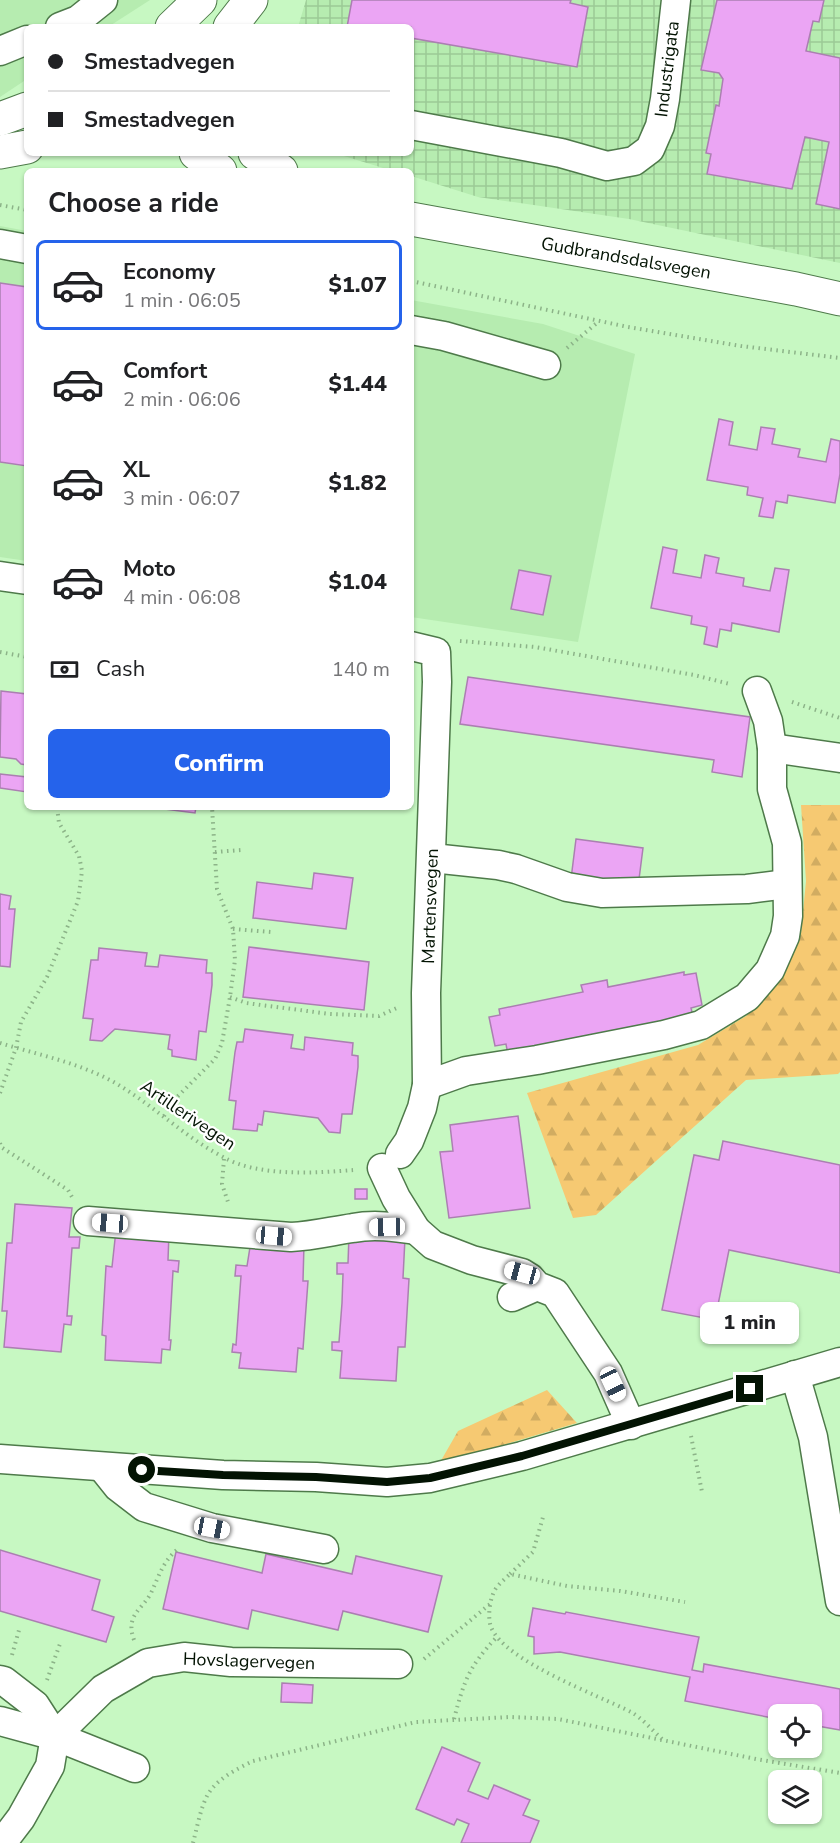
<!DOCTYPE html>
<meta charset="utf-8">
<style>
body{margin:0;font-family:"Nunito Sans",sans-serif;background:#f6f6f6;color:#202124;height:100vh;display:flex;flex-direction:column;font-size:22px;white-space:nowrap}
*{box-sizing:border-box;margin:0}
p{font-size:20px;color:#757577}
.icon{flex:none;width:33px;height:33px;fill:none;stroke:currentColor;stroke-width:2;stroke-linecap:round;stroke-linejoin:round}
.map{position:relative;flex:1;overflow:hidden}
.sheet{position:absolute;left:24px;top:168px;width:390px;height:642px;display:flex;flex-direction:column;background:#fff;border-radius:9px;box-shadow:0 2px 4px #0004}
.sheet>*{flex:none}
.guide{position:absolute;left:24px;top:24px;width:390px;height:132px;border-radius:9px;box-shadow:0 2px 4px #0004;display:grid;align-content:center;height:132px;padding:0 24px;background:#fff}
.fabs{position:absolute;left:768px;top:1704px;display:grid;gap:12px}
.fabs a{display:grid;place-items:center;width:54px;height:54px;border-radius:9px;background:#fff;box-shadow:0 2px 4px #0004;font-size:30px}
.end{position:absolute;width:27px;height:27px;margin:-14px;border:8px solid #031303;background:#fff;box-shadow:0 0 0 3px #fff}
.from{border-radius:50%}
.bubble{position:absolute;height:42px;border-radius:9px;background:#fff;box-shadow:0 2px 4px #0004;font-size:20px;font-weight:800;line-height:42px;text-align:center}
.car{position:absolute;width:18px;height:36px;margin:-18px -9px;border-radius:8px;box-shadow:0 0 4px 2px #0007;background:linear-gradient(#fff 24%,#345 0 40%,#fff 0 76%,#345 0 86%,#fff 0)}
.guide b{display:flex;align-items:center;gap:21px;height:57px;font-size:22px}
.guide b+b{border-top:2px solid #e0e0e0}
.guide i{width:15px;height:15px;background:#202124}
ul{padding:0;list-style:none}
li{display:flex;align-items:center;gap:18px;height:90px;margin:0 12px 9px;padding:0 12px;border:3px solid transparent;border-radius:9px}
li div{flex:1}
li b{display:block;font-size:22px}
li em{font-style:normal;font-weight:800}
li.on{border-color:#2563eb}
li>.icon{width:54px;height:54px;stroke-width:1.5}
h2{padding:0 24px;font-size:27px;line-height:72px}
.pay{display:flex;align-items:center;gap:15px;height:66px;padding:0 24px;font-size:22px}
.pay p{margin-inline-start:auto}
.action{display:flex;gap:12px;margin-top:auto;padding:12px 24px}
.action a{flex:1;height:69px;border-radius:9px;background:#2563eb;color:#fff;font-size:24px;font-weight:800;line-height:69px;text-align:center}
.map>svg:first-child{display:block}
</style>
<div class="map">
<svg width="840" height="1843" viewBox="0 0 840 1843">
<defs>
<pattern id="industrial-grid" width="8" height="8" patternUnits="userSpaceOnUse" patternTransform="scale(1.5)"><rect width="8" height="8" fill="#b6ecb0"/><path d="M0 4h8M4 0v8" fill="none" stroke="#9bca96"/></pattern>
<pattern id="forest-firs" width="22" height="20" patternUnits="userSpaceOnUse" patternTransform="scale(1.5)"><rect width="22" height="20" fill="#f6c972"/><path d="M5 1l3.5 6h-7zM16 11l3.5 6h-7z" fill="#d1ac61"/></pattern>
</defs>
<rect width="100%" height="100%" fill="#c7f8c2"/>
<g fill="#b6ecb0">
<polygon points="0,0 150,0 108,27 27,27 27,79 0,97"/>
<polygon points="0,226 27,231 27,561 0,557"/>
<polygon points="411,300 543,324 635,354 578,642 411,617"/>
</g>
<polygon fill="url(#industrial-grid)" points="306,0 840,0 840,263 629,219 478,197 411,176 411,171 393,171 334,153 411,153 411,27 298,27"/>
<g fill="url(#forest-firs)">
<polygon points="801,805 840,805 840,1072 838,1074 746,1080 596,1215 573,1218 527,1093 698,1045 746,1016 780,981 801,933 806,881"/>
<polygon points="547,1390 577,1423 439,1464 458,1431"/>
</g>
<g fill="#eba5f4" stroke="#ab7fb1" stroke-width="1.5">
<polygon points="352,0 571,0 570,3 588,7 577,67 411,38 411,27 347,27"/>
<polygon points="717,0 824,0 819,22 813,21 806,51 840,58 840,209 816,204 829,142 805,137 792,189 707,174 711,154 706,153 716,105 719,106 723,79 719,73 701,70"/>
<polygon points="0,283 27,287 27,466 0,462"/>
<polygon points="719,419 733,422 729,445 757,450 761,427 775,429 772,444 800,449 798,457 826,462 831,439 840,441 840,474 835,503 788,495 787,503 776,501 773,518 759,516 763,498 747,495 748,487 707,480"/>
<polygon points="663,547 677,550 673,573 701,578 705,555 719,558 716,573 744,578 743,586 770,591 775,568 789,570 779,632 732,623 731,631 720,629 717,647 704,644 707,627 691,624 692,616 651,608"/>
<polygon points="519,570 551,576 543,615 511,609"/>
<polygon points="468,677 750,717 742,777 712,772 714,760 460,724"/>
<polygon points="1,691 27,694 27,765 21,764 16,759 0,757"/>
<polygon points="0,774 27,777 27,792 0,788"/>
<polygon points="149,807 196,807 195,813"/>
<polygon points="576,839 643,848 638,887 571,879"/>
<polygon points="314,873 353,878 346,929 253,918 257,882 312,889"/>
<polygon points="0,894 11,896 9,909 15,909 10,967 0,966"/>
<polygon points="249,947 369,962 364,1010 243,997"/>
<polygon points="99,948 147,953 145,966 158,967 160,955 207,960 206,973 212,973 212,985 206,1032 199,1031 196,1060 172,1056 172,1050 168,1049 170,1035 115,1029 102,1041 90,1040 93,1019 83,1018 91,960 98,960"/>
<polygon points="684,972 684,975 696,973 702,1005 691,1008 693,1016 508,1055 506,1044 495,1046 489,1017 500,1015 499,1009 583,992 581,985 607,980 608,987"/>
<polygon points="245,1029 293,1035 291,1048 304,1050 305,1037 353,1043 352,1055 358,1056 358,1067 352,1114 342,1114 340,1133 329,1132 318,1118 264,1111 262,1125 258,1124 257,1131 233,1129 236,1101 229,1100 235,1052 237,1042 243,1042"/>
<polygon points="518,1116 530,1208 449,1218 440,1152 453,1151 450,1125"/>
<polygon points="723,1141 840,1165 840,1273 729,1250 715,1320 662,1310 694,1155 719,1160"/>
<rect x="355" y="1189" width="12" height="10"/>
<polygon points="15,1204 72,1208 69,1237 80,1237 79,1248 72,1248 67,1316 72,1316 71,1325 64,1324 61,1352 4,1347 7,1311 2,1311 7,1243 12,1243"/>
<polygon points="116,1230 169,1233 168,1260 179,1261 178,1272 173,1271 169,1340 171,1340 170,1350 162,1349 161,1363 105,1360 106,1336 102,1335 106,1266 112,1267"/>
<polygon points="349,1235 405,1238 403,1278 409,1279 405,1347 398,1347 396,1381 340,1378 342,1351 332,1350 332,1342 339,1342 342,1303 343,1274 337,1274 337,1263 348,1263"/>
<polygon points="251,1241 304,1244 303,1281 308,1281 303,1349 298,1348 296,1372 239,1368 241,1353 232,1352 233,1344 236,1345 241,1276 235,1276 236,1265 247,1266"/>
<polygon points="0,1550 100,1580 92,1610 114,1617 106,1642 0,1611"/>
<polygon points="176,1552 262,1573 266,1554 352,1574 356,1556 442,1576 428,1632 343,1611 338,1630 252,1610 248,1629 163,1609"/>
<polygon points="533,1608 565,1614 566,1612 699,1637 692,1670 703,1672 704,1664 840,1689 840,1730 812,1725 812,1714 778,1714 778,1719 685,1701 690,1677 560,1652 534,1654 534,1637 528,1636"/>
<polygon points="282,1683 313,1685 312,1703 281,1702"/>
<polygon points="442,1747 480,1763 468,1791 488,1799 494,1785 530,1800 523,1815 539,1821 530,1843 461,1843 469,1824 457,1819 454,1825 416,1809"/>
</g>
<g fill="none" stroke-linecap="round" stroke-linejoin="round">
<g stroke="#4e7a4a" stroke-width="31">
<g id="minor">
<polyline points="60,27 78,20 103,0"/>
<polyline points="0,51 27,40"/>
<polyline points="411,125 561,153 607,166 634,161 650,149 660,126 665,99 676,0"/>
<polyline points="0,244 27,249"/>
<polyline points="411,330 444,336 546,365"/>
<polyline points="0,576 27,580"/>
<polyline points="772,748 840,758"/>
<polyline points="432,858 498,865 516,869 567,887 602,893 747,889 787,884"/>
<polyline points="427,1085 466,1071 537,1060 664,1035 701,1025 747,997 770,970 785,936 788,916 787,843 772,789 772,748 768,721 757,691"/>
<polyline points="400,1154 409,1141 422,1108 427,1085 426,993 437,682 436,652 411,646"/>
<polyline points="382,1168 396,1198 416,1230 433,1245 472,1260 522,1273 530,1278 537,1286 555,1293 608,1373 631,1425"/>
<path d="M88 1221 291 1237C313 1236 332 1231 353 1228 374 1224 395 1227 416 1230"/>
<polyline points="512,1297 537,1286"/>
<polyline points="795,1375 813,1437 840,1601"/>
<polyline points="0,1459 223,1475 316,1477 387,1482 430,1478 522,1456 840,1362"/>
<polyline points="102,1467 118,1487 144,1507 212,1528 324,1549"/>
<polyline points="0,1680 4,1681 35,1705 55,1736 50,1766 21,1818 2,1843"/>
<polyline points="0,1721 55,1736 135,1768"/>
<polyline points="55,1736 103,1689 148,1663 184,1657 231,1662 398,1664"/>
</g>
</g>
<g stroke="#4e7a4a" stroke-width="35">
<g id="major">
<polyline points="172,27 200,0"/>
<polyline points="230,27 251,0"/>
<polyline points="0,119 27,109"/>
<polyline points="0,152 27,147"/>
<polyline points="196,153 220,171"/>
<polyline points="255,153 281,171"/>
<polyline points="411,219 796,289 840,299"/>
</g>
</g>
<g stroke="#8cb388" stroke-width="4" stroke-dasharray="1.5 4.5" stroke-linecap="butt">
<polyline points="0,205 27,210"/>
<polyline points="411,281 628,327 741,346 840,358"/>
<polyline points="567,348 598,322"/>
<polyline points="460,641 535,647 694,675 730,684"/>
<polyline points="0,652 27,657"/>
<polyline points="792,702 840,718"/>
<polyline points="215,852 242,850"/>
<polyline points="233,929 271,932"/>
<polyline points="230,997 246,1003 330,1014 379,1016 399,1007"/>
<path d="M0 1043C39 1055 81 1063 117 1084 154 1106 185 1137 223 1157 258 1177 315 1173 354 1170"/>
<polyline points="0,1093 16,1048 21,1022 47,977 78,901 82,871 79,856 59,823 57,807"/>
<polyline points="164,1116 175,1099 215,1059 222,1043 230,997 235,960 233,929 217,889 212,807"/>
<polyline points="0,1143 1,1147 68,1190 72,1197"/>
<polyline points="224,1159 222,1184 229,1205"/>
<polyline points="691,1436 702,1492"/>
<polyline points="510,1574 533,1552 543,1517"/>
<path d="M134 1640C125 1615 142 1610 151 1593 159 1576 163 1561 178 1549"/>
<polyline points="12,1655 19,1630"/>
<polyline points="424,1659 490,1604"/>
<polyline points="47,1680 61,1641"/>
<path d="M454 1719C464 1681 469 1666 497 1637"/>
<path d="M662 1739C652 1730 642 1718 631 1712 598 1695 504 1661 491 1627 487 1617 490 1595 497 1587 501 1582 506 1578 510 1574L567 1586 620 1591 685 1602"/>
<path d="M193 1843C197 1828 200 1810 207 1796 216 1779 237 1769 253 1761L416 1722 510 1717 558 1719 756 1759 840 1773"/>
</g>
<use href="#minor" stroke="#fff" stroke-width="28"/>
<use href="#major" stroke="#fff" stroke-width="33"/>
</g>
<g fill="none" stroke-linecap="round" stroke-linejoin="round">
<polyline stroke="#031303" stroke-width="8" points="142,1470 223,1475 316,1477 387,1482 430,1478 522,1456 750,1389"/>
</g>
<g text-anchor="middle" stroke-width="4.5" stroke-linejoin="round" paint-order="stroke">
<g font-size="18" fill="#031303" stroke="#fff">
<text transform="translate(667 69) rotate(-83)" y="6">Industrigata</text>
<text transform="translate(626 258) rotate(10)" y="6">Gudbrandsdalsvegen</text>
<text transform="translate(430 906) rotate(-88)" y="6">Martensvegen</text>
<text transform="translate(188 1115) rotate(34)" y="6">Artillerivegen</text>
<text transform="translate(249 1661) rotate(2)" y="6">Hovslagervegen</text>
</g>
</g>
</svg>
<div class="fabs">
<a><svg class="icon" aria-label="locate" viewBox="0 0 24 24"><circle cx="12" cy="12" r="6"/><path d="M12 2v4M12 18v4M2 12h4M18 12h4"/></svg></a>
<a><svg class="icon" aria-label="layers" viewBox="0 0 24 24"><path d="M12 4l9 5-9 5-9-5zM3 14l9 5 9-5"/></svg></a>
</div>
<i class="end from" style="left:142px;top:1470px"></i>
<i class="end" style="left:750px;top:1389px"></i>
<div class="bubble" style="left:700px;top:1302px;width:99px">1 min</div>
<i class="car" style="left:110px;top:1223px;rotate:274deg"></i>
<i class="car" style="left:387px;top:1227px;rotate:269deg"></i>
<i class="car" style="left:274px;top:1236px;rotate:95deg"></i>
<i class="car" style="left:522px;top:1273px;rotate:285deg"></i>
<i class="car" style="left:613px;top:1384px;rotate:155deg"></i>
<i class="car" style="left:212px;top:1528px;rotate:101deg"></i>
<div class="guide">
<b><i class="from"></i>Smestadvegen</b>
<b><i></i>Smestadvegen</b>
</div>
<section class="sheet">
<h2>Choose a ride</h2>
<ul>
<li class="on"><svg class="icon" aria-label="car" viewBox="0 0 24 24"><path d="M5 17H2v-5l4-1 3-4h7l3 4 3 1v5h-3M9 17h6M6 11h13"/><circle cx="7" cy="17" r="2"/><circle cx="17" cy="17" r="2"/></svg><div><b>Economy</b><p>1 min · 06:05</p></div><em>$1.07</em></li>
<li><svg class="icon" aria-label="car" viewBox="0 0 24 24"><path d="M5 17H2v-5l4-1 3-4h7l3 4 3 1v5h-3M9 17h6M6 11h13"/><circle cx="7" cy="17" r="2"/><circle cx="17" cy="17" r="2"/></svg><div><b>Comfort</b><p>2 min · 06:06</p></div><em>$1.44</em></li>
<li><svg class="icon" aria-label="car" viewBox="0 0 24 24"><path d="M5 17H2v-5l4-1 3-4h7l3 4 3 1v5h-3M9 17h6M6 11h13"/><circle cx="7" cy="17" r="2"/><circle cx="17" cy="17" r="2"/></svg><div><b>XL</b><p>3 min · 06:07</p></div><em>$1.82</em></li>
<li><svg class="icon" aria-label="car" viewBox="0 0 24 24"><path d="M5 17H2v-5l4-1 3-4h7l3 4 3 1v5h-3M9 17h6M6 11h13"/><circle cx="7" cy="17" r="2"/><circle cx="17" cy="17" r="2"/></svg><div><b>Moto</b><p>4 min · 06:08</p></div><em>$1.04</em></li>
</ul>
<div class="pay"><svg class="icon" aria-label="cash" viewBox="0 0 24 24"><path d="M3 7h18v10H3z"/><circle cx="12" cy="12" r="2"/></svg>Cash<p>140 m</p></div>
<div class="action"><a>Confirm</a></div>
</section>
</div>
